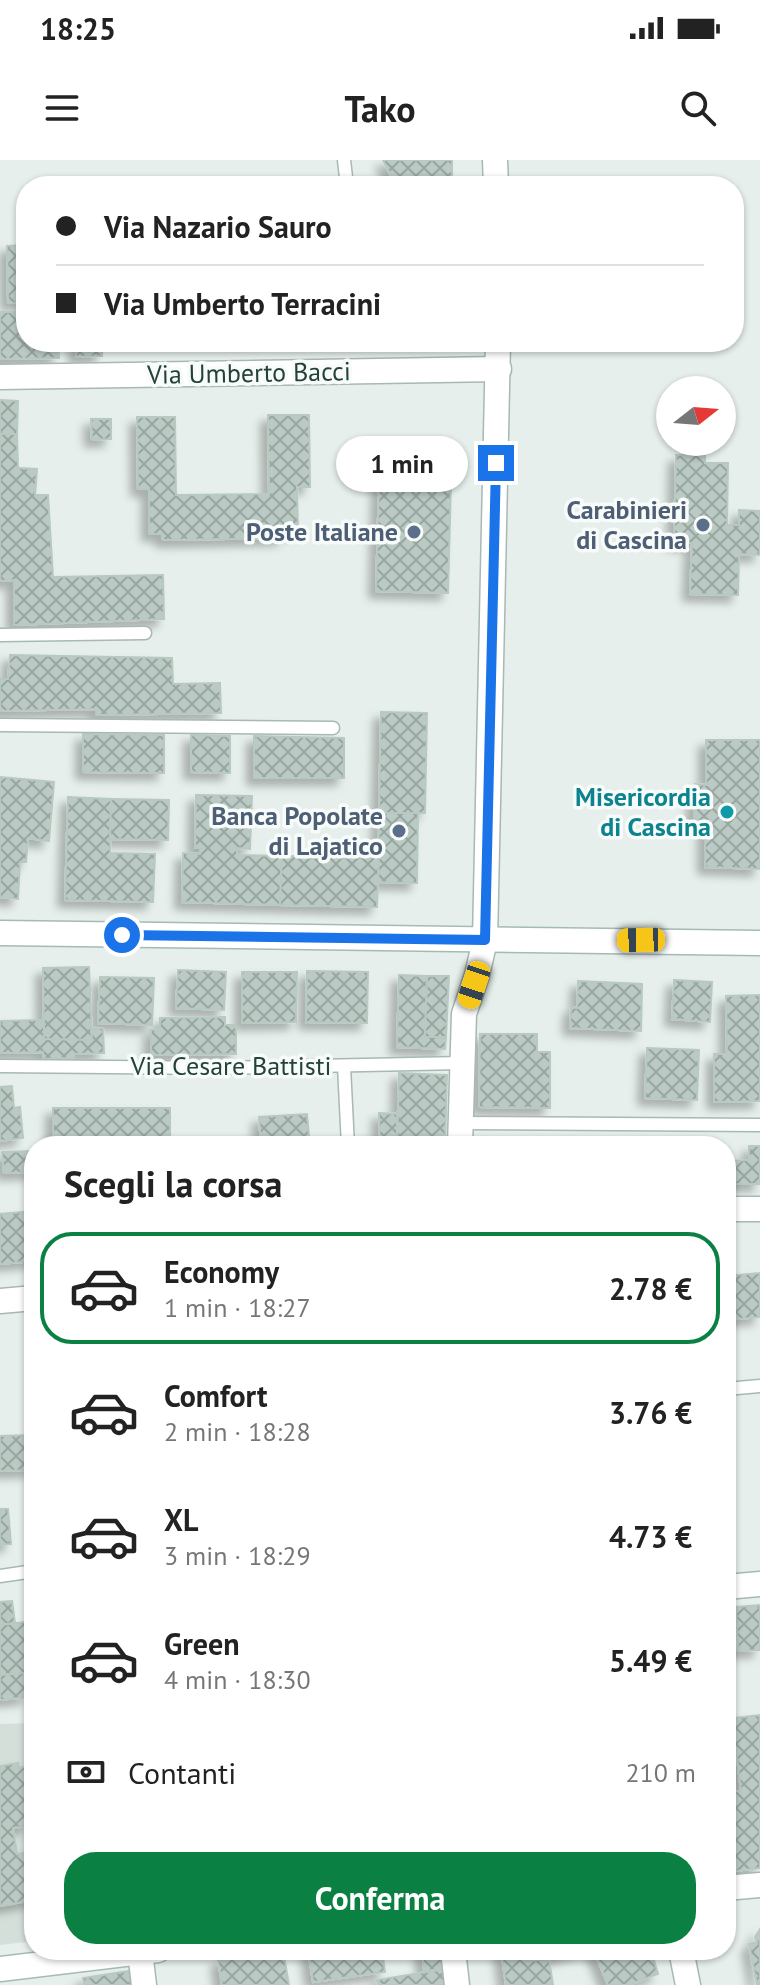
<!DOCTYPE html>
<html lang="it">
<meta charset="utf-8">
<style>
body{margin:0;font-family:"PT Sans",sans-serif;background:#f2f2f2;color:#222;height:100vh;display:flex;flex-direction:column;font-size:30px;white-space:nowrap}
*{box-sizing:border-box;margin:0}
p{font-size:26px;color:#767676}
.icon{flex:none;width:44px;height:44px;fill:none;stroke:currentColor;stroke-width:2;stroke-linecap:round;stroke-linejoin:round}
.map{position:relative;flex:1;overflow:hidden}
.panel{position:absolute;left:24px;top:976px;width:712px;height:824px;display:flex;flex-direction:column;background:#fff;border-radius:32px;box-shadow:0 2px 6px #0004}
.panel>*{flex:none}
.hud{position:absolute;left:16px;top:16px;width:728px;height:176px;border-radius:32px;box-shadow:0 2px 6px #0004;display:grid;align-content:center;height:176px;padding:0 40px;background:#fff}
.needle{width:52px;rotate:73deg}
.buttons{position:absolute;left:656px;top:216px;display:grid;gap:16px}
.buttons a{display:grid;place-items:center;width:80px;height:80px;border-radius:50%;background:#fff;box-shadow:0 2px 6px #0004;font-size:40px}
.end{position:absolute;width:36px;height:36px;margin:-18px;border:10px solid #1a73e8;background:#fff;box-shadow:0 0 0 4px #fff}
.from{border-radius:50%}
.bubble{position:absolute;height:56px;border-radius:28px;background:#fff;box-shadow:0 2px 6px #0004;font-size:26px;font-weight:600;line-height:56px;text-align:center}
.car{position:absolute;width:24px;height:48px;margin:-24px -12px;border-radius:10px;box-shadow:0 0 6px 2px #0007;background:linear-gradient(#f5c518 24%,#345 0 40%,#f5c518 0 76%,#345 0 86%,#f5c518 0)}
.hud b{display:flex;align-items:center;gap:28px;height:76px;font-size:30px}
.hud b+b{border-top:2px solid #e0e0e0}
.hud i{width:20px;height:20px;background:#222}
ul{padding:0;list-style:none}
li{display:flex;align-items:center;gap:24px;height:112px;margin:0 16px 12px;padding:0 24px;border:4px solid transparent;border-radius:32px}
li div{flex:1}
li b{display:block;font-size:30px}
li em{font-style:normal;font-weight:600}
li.current{border-color:#0b8043}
li>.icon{width:72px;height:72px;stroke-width:1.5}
h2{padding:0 40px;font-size:36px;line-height:96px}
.pay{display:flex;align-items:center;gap:20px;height:88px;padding:0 40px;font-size:30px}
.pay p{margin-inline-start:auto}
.button{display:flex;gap:16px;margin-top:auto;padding:16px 40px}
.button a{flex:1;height:92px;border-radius:32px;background:#0b8043;color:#fff;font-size:32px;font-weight:600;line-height:92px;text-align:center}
.status{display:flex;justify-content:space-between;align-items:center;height:56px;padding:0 40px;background:#fff;direction:ltr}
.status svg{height:22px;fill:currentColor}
header{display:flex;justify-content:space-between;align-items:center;height:104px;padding:0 40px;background:#fff;font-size:36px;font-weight:600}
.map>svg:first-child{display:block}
</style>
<div class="status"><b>18:25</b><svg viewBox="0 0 49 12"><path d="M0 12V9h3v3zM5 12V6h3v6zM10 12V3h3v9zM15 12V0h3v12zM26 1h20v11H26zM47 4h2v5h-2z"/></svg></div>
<header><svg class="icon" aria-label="menu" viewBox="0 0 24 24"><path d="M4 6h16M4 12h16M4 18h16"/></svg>Tako<svg class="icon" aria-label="search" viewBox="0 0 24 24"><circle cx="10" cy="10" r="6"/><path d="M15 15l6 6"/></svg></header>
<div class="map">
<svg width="760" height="1825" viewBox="0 0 760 1825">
<defs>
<pattern id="building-cross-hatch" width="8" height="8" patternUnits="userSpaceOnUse" patternTransform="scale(2)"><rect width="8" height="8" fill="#bbcac4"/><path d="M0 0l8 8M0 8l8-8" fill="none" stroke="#98a6a0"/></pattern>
<filter id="shadow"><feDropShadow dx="-7" dy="7" stdDeviation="4" flood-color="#0004"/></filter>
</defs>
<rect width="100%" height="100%" fill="#e6efeb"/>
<polygon fill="#d4dfda" points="34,1563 34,1781 0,1785 0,1564"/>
<g fill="url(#building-cross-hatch)" stroke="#b8c9c2" stroke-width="2" filter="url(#shadow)">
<polygon points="383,0 452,0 452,26 396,26"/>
<polygon points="26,85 26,142 8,143 7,86"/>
<polygon points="0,152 25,152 26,182 58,182 59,198 0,199"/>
<polygon points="76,182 102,182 102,196 76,197"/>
<polygon points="0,240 18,241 17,274 0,274"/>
<polygon points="268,255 309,255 310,327 297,327 298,371 284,371 284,378 163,380 162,374 149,374 149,329 138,329 137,257 175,257 176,335 269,334"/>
<polygon points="91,259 111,259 111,279 92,280"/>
<polygon points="0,274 17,274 18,308 37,309 35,335 48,335 53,417 163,415 164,459 14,465 14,420 0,421"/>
<polygon points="676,295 705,295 705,303 728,303 727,365 739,365 739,350 760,351 760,395 739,394 738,435 690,434 692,383 674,383"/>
<polygon points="379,320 451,322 448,433 376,431"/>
<polygon points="10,495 172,498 173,524 220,523 221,553 96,555 96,549 0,551 0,519 8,519"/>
<polygon points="381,552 427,553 425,653 379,653"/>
<polygon points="83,574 164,575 164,613 83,612"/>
<polygon points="191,575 230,576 230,613 191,612"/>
<polygon points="254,576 344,578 344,618 254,618"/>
<polygon points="706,580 760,580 760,709 705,707 705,665 694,664 694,640 695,624 706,625"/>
<polygon points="0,617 54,622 49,681 28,678 26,702 20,702 18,739 0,737"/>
<polygon points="196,635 252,636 250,689 237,688 237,695 282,696 280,745 182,742 183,693 200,694 200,688 195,688"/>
<polygon points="68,637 111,639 110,693 155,694 153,742 65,740"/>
<polygon points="111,639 169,640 168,680 110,679"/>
<polygon points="379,653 418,653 417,723 378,722"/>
<polygon points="346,689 379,690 377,747 280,745 282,696 346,697"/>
<polygon points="89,807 92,880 44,879 43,808"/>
<polygon points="178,810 226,812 224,850 176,848"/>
<polygon points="307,811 368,812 367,863 306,862"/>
<polygon points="242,812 297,812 296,862 242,863"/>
<polygon points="399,815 427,816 425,877 446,877 445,889 397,887"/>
<polygon points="427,816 449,816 446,877 425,877"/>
<polygon points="100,817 154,818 152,865 98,863"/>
<polygon points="674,820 712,822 710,862 672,859"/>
<polygon points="578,821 642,824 641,871 570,868 571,847 577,848"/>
<polygon points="760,835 760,941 714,942 714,894 727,894 726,836"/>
<polygon points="225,857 225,865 236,865 236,894 151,895 151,870 160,869 160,858"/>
<polygon points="44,860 44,879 92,880 91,869 103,868 104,893 74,894 74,898 43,899 43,892 0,893 0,861"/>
<polygon points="480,874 537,874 537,892 550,892 550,948 479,947"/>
<polygon points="647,888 699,890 697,940 645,938"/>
<polygon points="399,913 447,915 445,986 397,986"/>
<polygon points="12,926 14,948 20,947 23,978 0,981 0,927"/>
<polygon points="53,948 170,948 170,984 53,983"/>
<polygon points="379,953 397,954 397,986 380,986"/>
<polygon points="307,954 310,986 261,986 259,957"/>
<polygon points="482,983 577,984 577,986 482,986"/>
<polygon points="749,986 760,986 760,1024 726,1024 726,987 727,1001 749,1000"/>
<polygon points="34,991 34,1012 4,1013 2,992"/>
<polygon points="34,1051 34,1101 0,1104 0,1054"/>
<polygon points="760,1113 760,1157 726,1160 726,1116"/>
<polygon points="32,1275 33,1310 0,1311 0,1276"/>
<polygon points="0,1349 8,1349 11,1384 0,1385"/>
<polygon points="12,1441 15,1463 0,1465 0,1442"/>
<polygon points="760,1445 760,1490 738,1491 736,1447"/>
<polygon points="34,1461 34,1512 0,1515 0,1465"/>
<polygon points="25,1513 28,1537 0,1540 0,1515"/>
<polygon points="760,1555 760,1708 726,1712 726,1632 741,1631 736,1590 726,1591 726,1559"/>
<polygon points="18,1603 19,1608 34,1605 34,1650 27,1651 28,1666 13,1668 17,1694 34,1691 34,1740 0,1746 0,1606"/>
<polygon points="760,1769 760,1825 757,1825 749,1784 757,1782 755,1777"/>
<polygon points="274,1790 283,1790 289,1825 222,1825 218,1799"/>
<polygon points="308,1790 382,1790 385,1812 313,1822"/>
<polygon points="422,1790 443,1790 445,1809 424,1811"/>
<polygon points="501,1790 524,1790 526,1801 549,1799 553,1825 506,1825"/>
<polygon points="524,1790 548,1790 549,1799 526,1801"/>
<polygon points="548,1790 588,1790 549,1799"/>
<polygon points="591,1790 611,1790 612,1793 597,1798"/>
<polygon points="611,1790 651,1790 658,1814 628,1825 608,1825 597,1798 612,1793"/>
<polygon points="445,1809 448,1825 378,1825 377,1820"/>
<polygon points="129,1811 131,1825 84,1825 83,1818"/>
</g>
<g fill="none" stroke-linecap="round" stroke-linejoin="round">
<g stroke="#a8b8b2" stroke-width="15">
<g id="lane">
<polyline points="344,0 347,26"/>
<polyline points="0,475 145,473"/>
<polyline points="0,565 333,568"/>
<polyline points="0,906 217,908 462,903"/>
<polyline points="344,906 348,986"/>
<polyline points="460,963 760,965"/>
<polyline points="726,1229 760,1226"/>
<polyline points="0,1416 34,1411"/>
</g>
</g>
<g stroke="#a8b8b2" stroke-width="27">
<g id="street">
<polyline points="495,0 496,26"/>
<polyline points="0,217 499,209"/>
<polyline points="460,986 464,854 477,815 485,780 498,182"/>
<polyline points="726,1049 760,1049"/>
<polyline points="0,1141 34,1138"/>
<polyline points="726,1427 760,1424"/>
<polyline points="726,1728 760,1725"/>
<polyline points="453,1790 457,1825"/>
<polyline points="140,1792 144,1825"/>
</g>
</g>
<g stroke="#a4bbb3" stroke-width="27">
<g id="secondary">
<polyline points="0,773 760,783"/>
<polyline points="681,1790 688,1825"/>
<polyline points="0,1809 158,1790"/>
</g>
</g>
<use href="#lane" stroke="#fff" stroke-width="12"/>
<use href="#street" stroke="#fff" stroke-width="24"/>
<use href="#secondary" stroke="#fff" stroke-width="24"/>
</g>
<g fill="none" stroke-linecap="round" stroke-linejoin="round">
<polyline stroke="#1a73e8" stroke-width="10" points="122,775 485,780 496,303"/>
</g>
<g fill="#5c6f8a" stroke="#f7fbf9" stroke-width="3">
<circle cx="703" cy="365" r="8"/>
<circle cx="414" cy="372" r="8"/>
<circle cx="399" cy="671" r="8"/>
</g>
<circle fill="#0f9aa8" stroke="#f7fbf9" stroke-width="3" cx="727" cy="652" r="8"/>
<g text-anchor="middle" stroke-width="7" stroke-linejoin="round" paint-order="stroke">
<g font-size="26" fill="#24423a" stroke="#f7fbf9">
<text transform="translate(249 213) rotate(-1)" y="9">Via Umberto Bacci</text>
<text x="231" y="915">Via Cesare Battisti</text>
</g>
<g font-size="26" font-weight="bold" fill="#4e5e75" stroke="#f7fbf9" text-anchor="end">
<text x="687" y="359">Carabinieri<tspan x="687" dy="30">di Cascina</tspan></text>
<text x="398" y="381">Poste Italiane</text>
<text x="383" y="665">Banca Popolate<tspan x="383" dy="30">di Lajatico</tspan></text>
</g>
<g font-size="26" font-weight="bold" fill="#0d838f" stroke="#f7fbf9" text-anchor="end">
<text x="711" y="646">Misericordia<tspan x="711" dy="30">di Cascina</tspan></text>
</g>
</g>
</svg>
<div class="buttons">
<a><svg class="needle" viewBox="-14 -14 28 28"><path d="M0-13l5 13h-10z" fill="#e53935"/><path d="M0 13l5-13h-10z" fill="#767676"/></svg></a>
</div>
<i class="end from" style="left:122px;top:775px"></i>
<i class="end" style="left:496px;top:303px"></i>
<div class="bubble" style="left:336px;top:276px;width:132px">1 min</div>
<i class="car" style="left:641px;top:780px;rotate:269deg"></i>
<i class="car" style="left:474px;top:825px;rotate:198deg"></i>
<div class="hud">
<b><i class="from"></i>Via Nazario Sauro</b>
<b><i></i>Via Umberto Terracini</b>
</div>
<section class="panel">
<h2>Scegli la corsa</h2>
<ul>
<li class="current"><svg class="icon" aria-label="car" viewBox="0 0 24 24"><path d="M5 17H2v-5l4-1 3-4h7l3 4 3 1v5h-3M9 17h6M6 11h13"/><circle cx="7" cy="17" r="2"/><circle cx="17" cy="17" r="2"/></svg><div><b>Economy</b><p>1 min · 18:27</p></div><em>2.78 €</em></li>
<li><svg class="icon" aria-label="car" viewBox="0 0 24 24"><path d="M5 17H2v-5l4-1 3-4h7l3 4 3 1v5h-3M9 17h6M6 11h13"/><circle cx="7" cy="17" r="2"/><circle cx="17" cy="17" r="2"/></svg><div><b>Comfort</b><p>2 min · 18:28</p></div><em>3.76 €</em></li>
<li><svg class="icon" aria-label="car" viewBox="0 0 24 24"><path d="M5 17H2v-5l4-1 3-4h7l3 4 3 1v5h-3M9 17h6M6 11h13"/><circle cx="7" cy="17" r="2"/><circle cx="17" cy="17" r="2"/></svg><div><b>XL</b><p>3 min · 18:29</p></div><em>4.73 €</em></li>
<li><svg class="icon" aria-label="car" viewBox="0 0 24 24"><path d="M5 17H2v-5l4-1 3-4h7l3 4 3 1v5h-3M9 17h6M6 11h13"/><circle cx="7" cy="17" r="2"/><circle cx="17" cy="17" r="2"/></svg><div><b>Green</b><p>4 min · 18:30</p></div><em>5.49 €</em></li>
</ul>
<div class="pay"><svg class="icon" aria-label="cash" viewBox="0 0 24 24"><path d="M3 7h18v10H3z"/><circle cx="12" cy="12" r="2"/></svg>Contanti<p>210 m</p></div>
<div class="button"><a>Conferma</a></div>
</section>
</div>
